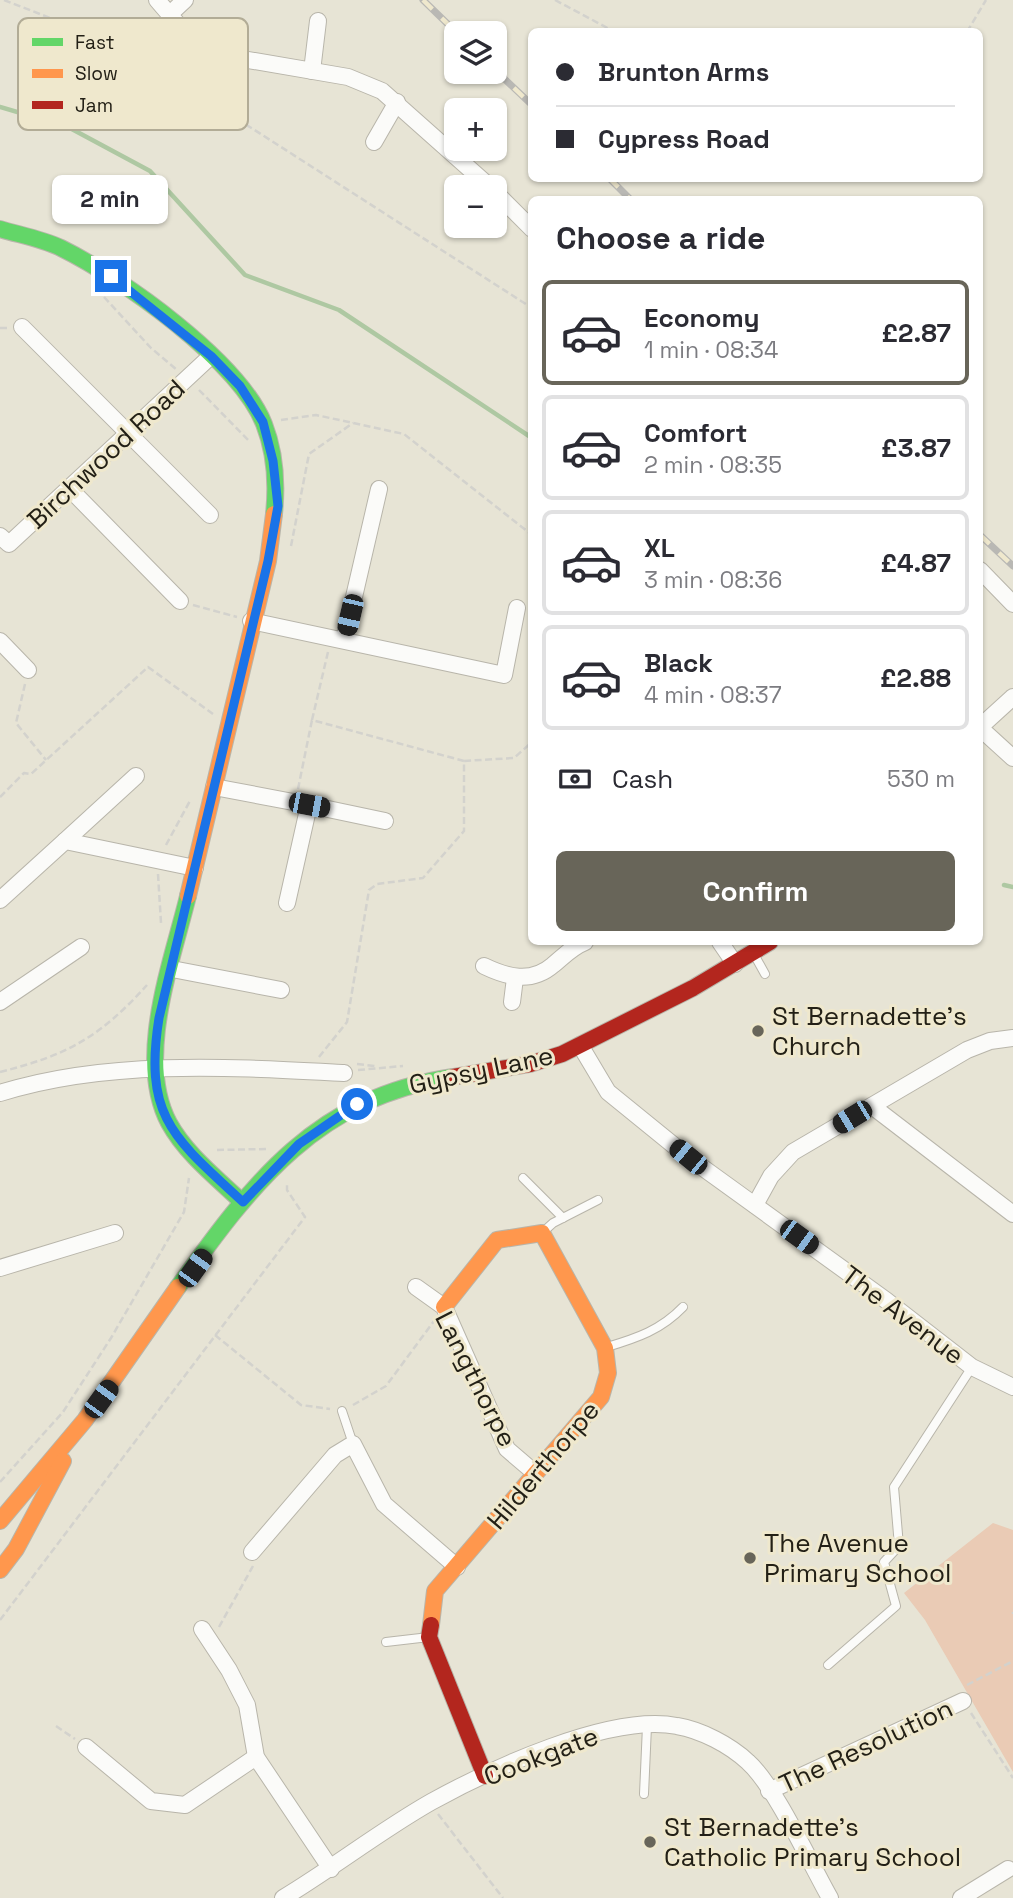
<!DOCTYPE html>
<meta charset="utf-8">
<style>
body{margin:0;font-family:"Space Grotesk",sans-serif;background:#f7f7f7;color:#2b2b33;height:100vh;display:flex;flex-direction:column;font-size:26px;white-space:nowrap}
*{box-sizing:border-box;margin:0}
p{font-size:23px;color:#7c7c81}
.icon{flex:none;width:38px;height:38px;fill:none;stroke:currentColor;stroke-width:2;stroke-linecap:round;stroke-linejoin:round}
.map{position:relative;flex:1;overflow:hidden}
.details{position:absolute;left:528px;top:196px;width:455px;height:749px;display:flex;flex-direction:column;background:#fff;border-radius:10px;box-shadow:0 2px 5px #0004}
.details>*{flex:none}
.guide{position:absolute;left:528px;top:28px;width:455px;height:154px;border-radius:10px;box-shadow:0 2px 5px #0004;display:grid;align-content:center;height:154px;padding:0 28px;background:#fff}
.controls{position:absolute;left:444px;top:21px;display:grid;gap:14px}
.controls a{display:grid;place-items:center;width:63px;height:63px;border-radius:10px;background:#fff;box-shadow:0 2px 5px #0004;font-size:35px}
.end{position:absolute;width:32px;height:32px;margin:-16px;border:9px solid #1a73e8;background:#fff;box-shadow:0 0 0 4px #fff}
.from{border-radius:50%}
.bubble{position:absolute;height:49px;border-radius:10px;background:#fff;box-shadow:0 2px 5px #0004;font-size:23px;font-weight:700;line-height:49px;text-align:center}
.car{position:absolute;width:21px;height:42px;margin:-21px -10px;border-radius:9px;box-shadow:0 0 5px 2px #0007;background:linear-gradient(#222 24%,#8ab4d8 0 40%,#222 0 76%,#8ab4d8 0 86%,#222 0)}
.guide b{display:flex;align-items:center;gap:24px;height:66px;font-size:26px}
.guide b+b{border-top:2px solid #e1e1e2}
.guide i{width:18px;height:18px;background:#2b2b33}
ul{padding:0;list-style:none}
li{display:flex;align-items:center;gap:21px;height:105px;margin:0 14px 10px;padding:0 14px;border:4px solid #e1e1e2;border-radius:10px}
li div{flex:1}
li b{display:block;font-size:26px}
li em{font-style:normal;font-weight:700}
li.selected{border-color:#686559}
li>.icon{width:63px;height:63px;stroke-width:1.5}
h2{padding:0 28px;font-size:32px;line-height:84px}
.pay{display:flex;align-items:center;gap:18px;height:77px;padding:0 28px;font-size:26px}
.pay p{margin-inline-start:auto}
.primary-button{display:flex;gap:14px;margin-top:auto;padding:14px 28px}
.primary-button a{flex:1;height:80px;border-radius:10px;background:#686559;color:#fff;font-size:28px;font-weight:700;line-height:80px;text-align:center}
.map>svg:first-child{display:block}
</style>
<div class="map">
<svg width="1013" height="1898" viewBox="0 0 1013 1898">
<rect width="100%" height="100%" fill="#e7e4d5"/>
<polygon fill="#eacbb5" points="993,1523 1013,1530 1013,1772 925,1620 904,1593"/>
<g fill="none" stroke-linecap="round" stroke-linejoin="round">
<g stroke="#aec8a2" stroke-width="4.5">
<polyline points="0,107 68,127 150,171 245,275 339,310 532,438"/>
<polyline points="1004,885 1013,887"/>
</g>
<g stroke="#b8b5aa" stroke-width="10">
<g id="lane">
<polyline points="755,956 765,974"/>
<polyline points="523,1178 563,1218"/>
<polyline points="543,1232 553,1223 598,1200"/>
<path d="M607 1347C637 1338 661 1330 683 1307"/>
<polyline points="342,1411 353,1444"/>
<polyline points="386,1642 429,1637"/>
<polyline points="828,1665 896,1606 884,1562 899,1546 894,1487 972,1367"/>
<polyline points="644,1794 647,1726"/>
</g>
</g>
<g stroke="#b8b5aa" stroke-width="18">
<g id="street">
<polyline points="157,0 188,36 219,55 348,77 382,91 490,187"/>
<polyline points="170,14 185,0"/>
<polyline points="312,71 318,21"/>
<polyline points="374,142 397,102"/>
<polyline points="495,192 532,229"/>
<polyline points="22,327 210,515"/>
<polyline points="70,489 180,601"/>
<polyline points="0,536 9,544 211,356"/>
<polyline points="980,570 1013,604"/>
<polyline points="251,621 504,675 517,608"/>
<polyline points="344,640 379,489"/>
<polyline points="0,641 28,670"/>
<polyline points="980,727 1013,697"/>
<polyline points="980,728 1013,758"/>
<polyline points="214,787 309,805 287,903"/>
<polyline points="309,805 385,821"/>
<polyline points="65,841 136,776"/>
<polyline points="0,900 65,841 195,868"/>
<polyline points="720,942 735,964"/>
<path d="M484 966C507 977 531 984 553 965 564 956 572 947 585 942"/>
<polyline points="172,969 281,990"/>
<polyline points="0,1002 81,947"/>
<polyline points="512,1002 515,978"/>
<polyline points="580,1045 608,1092 688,1157 887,1301 972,1367 1013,1387"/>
<path d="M0 1093C108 1059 232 1067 344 1073"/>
<polyline points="872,1106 1013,1214"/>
<polyline points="755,1205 771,1176 793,1152 967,1050 990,1041 1013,1038"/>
<polyline points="0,1268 115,1233"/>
<polyline points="416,1287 444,1307 507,1449 535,1473"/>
<polyline points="252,1552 335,1455 353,1444 384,1504 457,1567"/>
<polyline points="202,1629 229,1670 247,1705 256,1757 331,1869"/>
<polyline points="86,1747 151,1801 185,1805 256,1757"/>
<polyline points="769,1791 963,1701"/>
<path d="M283 1898C333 1868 380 1831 431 1802 489 1770 610 1713 677 1726 701 1730 730 1745 748 1762 775 1786 810 1863 830 1898"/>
<polyline points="961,1898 1008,1869"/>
</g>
</g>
<g stroke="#b8b5aa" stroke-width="18">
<g id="fast">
<path d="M0 229C20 235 42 239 61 248 122 278 239 361 264 424 275 452 277 485 274 514"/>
<path d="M188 896C172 962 135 1059 169 1123 186 1154 217 1178 242 1202"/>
<path d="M178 1287C253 1182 317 1097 453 1077"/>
</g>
</g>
<g stroke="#b8b5aa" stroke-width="18">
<g id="slow">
<polyline points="188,896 268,561 274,514"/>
<polyline points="0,1521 85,1420 178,1287"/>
<polyline points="0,1570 16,1549 63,1461"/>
<polyline points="431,1625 435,1591 601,1397 608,1373 605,1348 542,1233 497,1240 444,1307"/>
</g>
</g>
<g stroke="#b8b5aa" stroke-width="18">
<g id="jam">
<polyline points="453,1077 530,1064 562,1054 693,988 770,942"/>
<polyline points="431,1625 429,1637 485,1776"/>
</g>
</g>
<g stroke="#d3d2cd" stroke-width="2.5" stroke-dasharray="7 3.5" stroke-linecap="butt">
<polyline points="4,0 104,39 253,129 532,308"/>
<polyline points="555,0 615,32"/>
<polyline points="967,32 986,0"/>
<polyline points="104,297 151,348 176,369"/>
<polyline points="0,328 8,328"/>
<polyline points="199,390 248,440"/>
<polyline points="281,420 316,415 404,434 532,535"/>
<polyline points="291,546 309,454 353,423"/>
<polyline points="193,605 237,617"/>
<polyline points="328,652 312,720 464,761"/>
<polyline points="25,684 16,723 46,760"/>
<polyline points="298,789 312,720"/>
<polyline points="0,797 24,773 31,774 148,667 213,714"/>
<polyline points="166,845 191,799"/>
<polyline points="158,874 161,923"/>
<polyline points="319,1057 347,1022 369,890 377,884 423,878 464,831 464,761 514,758 532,742"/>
<polyline points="357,1064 375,1066"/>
<polyline points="358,1070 403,1066"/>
<path d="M0 1072C68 1055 100 1037 147 985"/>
<polyline points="217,1150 266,1149"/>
<polyline points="215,1335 301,1405 330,1409"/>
<polyline points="353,1405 386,1386 434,1321"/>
<polyline points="0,1482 63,1412 111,1338 184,1212 189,1178"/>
<polyline points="1013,1612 1013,1614"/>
<polyline points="0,1620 305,1217 287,1190 287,1182"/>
<polyline points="219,1627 253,1566"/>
<polyline points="967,1685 1013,1661"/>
<polyline points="971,1713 1013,1778"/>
<polyline points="56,1726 75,1739"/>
<polyline points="438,1814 503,1898"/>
</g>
<use href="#lane" stroke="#fbfbf9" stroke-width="8"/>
<use href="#street" stroke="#fbfbf9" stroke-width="16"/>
<use href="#fast" stroke="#63d668" stroke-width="16"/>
<use href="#slow" stroke="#ff974d" stroke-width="16"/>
<use href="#jam" stroke="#b3261e" stroke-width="16"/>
<g stroke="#b9b8b4" stroke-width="7">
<g id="rail">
<polyline points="423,0 457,33"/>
<polyline points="495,70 532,105"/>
<polyline points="609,178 631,200"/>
<polyline points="980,535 1013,566"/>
</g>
</g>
<use href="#rail" stroke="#efe8cd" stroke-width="4.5" stroke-dasharray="13" stroke-linecap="butt"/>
</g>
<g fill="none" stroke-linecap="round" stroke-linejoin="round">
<path stroke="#1a73e8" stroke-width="9" d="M111 276 211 356 240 386 263 422 273 461 278 506 268 561 159 1018C143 1118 175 1139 243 1202L299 1144 357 1104"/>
</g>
<g fill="#686559" stroke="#efe8cd" stroke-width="2.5">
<circle cx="758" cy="1031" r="7"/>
<circle cx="750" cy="1558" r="7"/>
<circle cx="650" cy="1842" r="7"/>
</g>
<g text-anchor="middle" stroke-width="6" stroke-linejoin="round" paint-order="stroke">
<g font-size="26" fill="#232016" stroke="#efe8cd">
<text transform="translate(106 454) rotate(-43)" y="9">Birchwood Road</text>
<text transform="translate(481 1070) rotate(-12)" y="9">Gypsy Lane</text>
<text transform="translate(903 1315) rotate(37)" y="9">The Avenue</text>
<text transform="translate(476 1379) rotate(63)" y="9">Langthorpe</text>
<text transform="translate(543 1465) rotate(-50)" y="9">Hilderthorpe</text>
<text transform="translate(866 1746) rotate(-25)" y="9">The Resolution</text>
<text transform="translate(541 1756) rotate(-21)" y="9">Cookgate</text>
</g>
<g font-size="26" fill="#232016" stroke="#efe8cd" text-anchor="start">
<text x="772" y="1025">St Bernadette’s<tspan x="772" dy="30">Church</tspan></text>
<text x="764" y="1552">The Avenue<tspan x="764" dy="30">Primary School</tspan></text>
<text x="664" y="1836">St Bernadette's<tspan x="664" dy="30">Catholic Primary School</tspan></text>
</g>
</g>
<rect x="18" y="18" width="230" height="112" rx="10" fill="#efe8cd" stroke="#b2ac96" stroke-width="2"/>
<rect x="32" y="38" width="31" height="8" fill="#63d668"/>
<rect x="32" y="69" width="31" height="9" fill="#ff974d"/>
<rect x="32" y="101" width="31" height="8" fill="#b3261e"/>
<g font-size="19" fill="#232016">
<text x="75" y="49">Fast</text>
<text x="75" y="80">Slow</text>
<text x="75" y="112">Jam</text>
</g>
</svg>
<div class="controls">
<a><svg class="icon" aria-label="layers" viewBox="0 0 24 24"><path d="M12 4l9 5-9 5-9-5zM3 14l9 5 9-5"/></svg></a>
<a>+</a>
<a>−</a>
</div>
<i class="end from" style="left:357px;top:1104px"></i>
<i class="end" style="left:111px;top:276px"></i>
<div class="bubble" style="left:52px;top:175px;width:116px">2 min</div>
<i class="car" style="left:350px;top:615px;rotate:193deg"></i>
<i class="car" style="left:309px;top:805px;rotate:101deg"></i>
<i class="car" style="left:852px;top:1117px;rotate:239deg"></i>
<i class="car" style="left:688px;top:1157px;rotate:309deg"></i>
<i class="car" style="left:799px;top:1237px;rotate:126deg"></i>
<i class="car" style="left:195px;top:1268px;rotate:36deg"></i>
<i class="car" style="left:101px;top:1399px;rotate:36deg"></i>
<div class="guide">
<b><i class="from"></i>Brunton Arms</b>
<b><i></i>Cypress Road</b>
</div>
<section class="details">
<h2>Choose a ride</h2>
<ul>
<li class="selected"><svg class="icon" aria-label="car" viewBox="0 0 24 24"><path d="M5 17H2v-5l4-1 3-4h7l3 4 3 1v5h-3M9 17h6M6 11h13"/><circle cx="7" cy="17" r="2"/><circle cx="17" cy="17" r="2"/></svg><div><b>Economy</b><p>1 min · 08:34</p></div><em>£2.87</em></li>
<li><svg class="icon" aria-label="car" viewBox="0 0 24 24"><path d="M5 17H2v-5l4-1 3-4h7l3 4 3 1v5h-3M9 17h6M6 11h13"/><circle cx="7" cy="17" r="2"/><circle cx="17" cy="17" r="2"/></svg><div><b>Comfort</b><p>2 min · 08:35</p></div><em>£3.87</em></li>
<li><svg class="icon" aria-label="car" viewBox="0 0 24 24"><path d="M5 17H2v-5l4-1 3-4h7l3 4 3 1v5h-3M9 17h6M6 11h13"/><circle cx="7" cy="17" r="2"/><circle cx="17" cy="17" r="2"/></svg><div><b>XL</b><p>3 min · 08:36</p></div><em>£4.87</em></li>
<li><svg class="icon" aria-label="car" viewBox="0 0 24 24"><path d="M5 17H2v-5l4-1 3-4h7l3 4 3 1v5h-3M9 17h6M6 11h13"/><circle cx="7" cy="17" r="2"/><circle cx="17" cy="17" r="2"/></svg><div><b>Black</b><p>4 min · 08:37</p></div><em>£2.88</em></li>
</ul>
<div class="pay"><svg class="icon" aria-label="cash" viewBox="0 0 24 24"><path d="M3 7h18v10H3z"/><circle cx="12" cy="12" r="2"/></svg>Cash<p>530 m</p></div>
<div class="primary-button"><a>Confirm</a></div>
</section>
</div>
